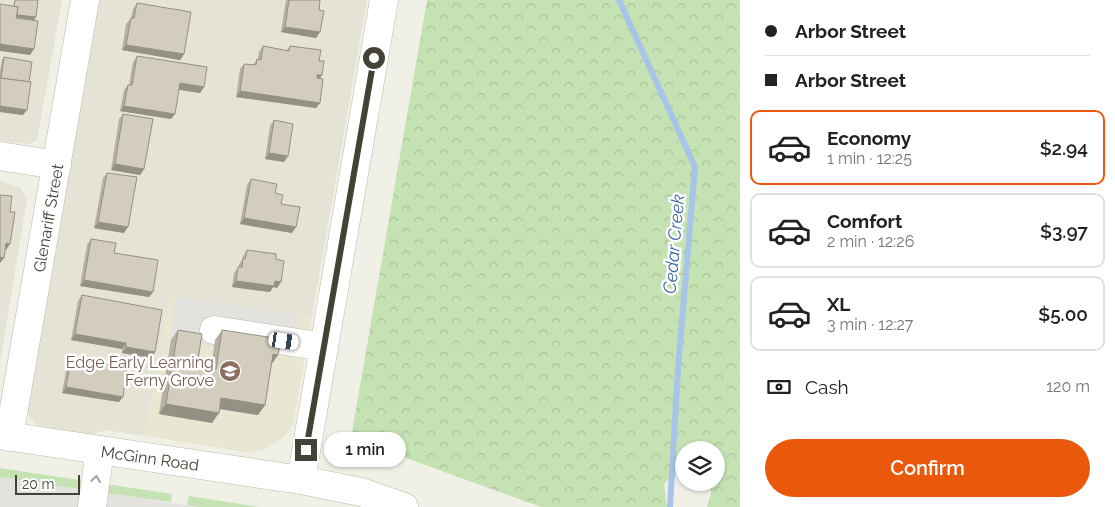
<!DOCTYPE html>
<meta charset="utf-8">
<style>
body{margin:0;font-family:Raleway,sans-serif;background:#f6f6f6;color:#222;height:100vh;display:flex;flex-direction:column;font-size:19px;white-space:nowrap}
*{box-sizing:border-box;margin:0}
p{font-size:16px;color:#767676}
.icon{flex:none;width:28px;height:28px;fill:none;stroke:currentColor;stroke-width:2;stroke-linecap:round;stroke-linejoin:round}
.map{position:relative;flex:1;overflow:hidden}
.sheet{display:flex;flex-direction:column;background:#fff;width:375px}
.sheet>*{flex:none}
.hud{display:grid;align-content:center;height:110px;padding:0 25px;background:#fff}
.buttons{position:absolute;left:675px;top:441px;display:grid;gap:10px}
.buttons a{display:grid;place-items:center;width:50px;height:50px;border-radius:50%;background:#fff;box-shadow:0 1px 4px #0004;font-size:25px}
.scale{position:absolute;left:15px;bottom:12px;width:65px;box-sizing:border-box;padding-left:5px;border:2px solid #444136;border-top:0;font-size:14px;line-height:18px;white-space:nowrap;color:#444136;-webkit-text-stroke:4px #fff;paint-order:stroke}
.end{position:absolute;width:22px;height:22px;margin:-11px;border:6px solid #444136;background:#fff;box-shadow:0 0 0 2px #fff}
.from{border-radius:50%}
.bubble{position:absolute;height:35px;border-radius:18px;background:#fff;box-shadow:0 1px 4px #0004;font-size:16px;font-weight:600;line-height:35px;text-align:center}
.car{position:absolute;width:15px;height:30px;margin:-15px -8px;border-radius:6px;box-shadow:0 0 4px 1px #0007;background:linear-gradient(#fff 24%,#345 0 40%,#fff 0 76%,#345 0 86%,#fff 0)}
.hud b{display:flex;align-items:center;gap:18px;height:48px;font-size:19px}
.hud b+b{border-top:1px solid #e0e0e0}
.hud i{width:12px;height:12px;background:#222}
ul{padding:0;list-style:none}
li{display:flex;align-items:center;gap:15px;height:75px;margin:0 10px 8px;padding:0 15px;border:2px solid #e0e0e0;border-radius:10px}
li div{flex:1}
li b{display:block;font-size:19px}
li em{font-style:normal;font-weight:600}
li.active{border-color:#ea580c}
li>.icon{width:45px;height:45px;stroke-width:1.5}
.pay{display:flex;align-items:center;gap:12px;height:55px;padding:0 25px;font-size:19px}
.pay p{margin-inline-start:auto}
.button{display:flex;gap:10px;margin-top:auto;padding:10px 25px}
.button a{flex:1;height:58px;border-radius:30px;background:#ea580c;color:#fff;font-size:20px;font-weight:600;line-height:58px;text-align:center}
main{display:flex;flex:1;min-height:0}
.map>svg:first-child{display:block}
</style>
<main>
<div class="map">
<svg width="740" height="507" viewBox="0 0 740 507">
<defs>
<pattern id="forest-crowns" width="20" height="18" patternUnits="userSpaceOnUse" patternTransform="scale(1.25)"><rect width="20" height="18" fill="#c5e2b3"/><path d="M2 6a3 3 0 1 1 6 0M12 15a3 3 0 1 1 6 0" fill="none" stroke="#aac39b"/></pattern>
</defs>
<rect width="100%" height="100%" fill="#f1f0e7"/>
<g fill="#e5e3d5">
<polygon points="0,0 62,0 37,140 30,144 0,141"/>
<polygon points="98,0 367,0 312,317 170,296 145,436 106,430 89,435 49,428 36,425 30,418 27,411"/>
<polygon points="0,181 20,187 27,199 0,362"/>
</g>
<polygon fill="#e9e7d2" points="170,296 312,317 293,426 283,438 265,449 250,453 145,436"/>
<g fill="#c5e2b3">
<polygon points="0,468 85,481 78,489 0,477"/>
<polygon points="106,484 172,494 171,502 105,493"/>
<polygon points="189,496 259,507 198,507 187,505"/>
</g>
<path fill="url(#forest-crowns)" d="M427 0H740V507H707L711 495 710 483 716 482V450H684V472C674 474 669 476 664 485L667 507H541L351 438Z"/>
<g fill="#e3e2de">
<polygon points="176,297 298,315 292,356 169,340"/>
<polygon points="0,477 105,493 199,507 0,507"/>
</g>
<g fill="none" stroke-linecap="round" stroke-linejoin="round">
<polyline stroke="#a8c4e9" stroke-width="6" points="619,0 695,167 678,369 670,507"/>
<g stroke="#bcb9aa" stroke-width="29">
<g id="minor">
<polyline points="0,156 57,165"/>
<polyline points="214,330 324,347"/>
<polyline points="0,435 301,480 361,492 404,507"/>
<polyline points="9,437 85,0"/>
<polyline points="301,480 384,0"/>
<polyline points="92,507 100,450"/>
</g>
</g>
<use href="#minor" stroke="#fff" stroke-width="28"/>
</g>
<g fill="#b5b0a3">
<polygon points="286,0 320,0 316,38 281,32"/>
<polygon points="137,3 184,54 180,60 122,50 126,24 131,18 133,9"/>
<polygon points="263,46 286,51 290,46 319,61 322,75 320,79 320,103 316,108 236,97 240,69 244,64 253,65 257,59 258,59 259,52"/>
<polygon points="137,56 204,87 200,93 179,90 171,119 120,111 124,90 128,85 129,85 133,62"/>
<polygon points="4,57 29,82 23,115 0,112 0,71 2,60"/>
<polygon points="123,114 144,169 140,175 111,170 119,119"/>
<polygon points="274,120 284,162 265,159 270,126"/>
<polygon points="107,173 124,233 94,228 103,178"/>
<polygon points="251,179 275,193 292,233 240,224 247,185"/>
<polygon points="91,239 114,253 153,292 149,297 80,286 87,245"/>
<polygon points="247,250 276,259 281,282 277,288 273,287 270,292 232,287 234,273 239,267 239,264 242,260 243,256"/>
<polygon points="82,295 155,352 151,358 122,353 122,349 71,340 78,301"/>
<polygon points="178,330 197,366 211,368 215,340 222,330 272,363 265,405 258,415 219,409 212,423 159,414 171,340"/>
<polygon points="71,359 119,402 62,393 67,365"/>
</g>
<g fill="#939084">
<polygon points="15,14 36,17 34,20 13,17"/>
<polygon points="285,27 320,32 316,38 281,32"/>
<polygon points="0,44 34,49 30,55 0,51"/>
<polygon points="126,45 184,54 180,60 122,50"/>
<polygon points="317,75 322,75 318,81 313,81"/>
<polygon points="180,83 204,87 200,93 176,89"/>
<polygon points="240,91 320,103 316,108 236,97"/>
<polygon points="0,106 27,110 23,115 0,112"/>
<polygon points="124,106 175,114 171,119 120,111"/>
<polygon points="269,153 288,156 284,162 265,159"/>
<polygon points="115,164 144,169 140,175 111,170"/>
<polygon points="244,218 296,227 292,233 240,224"/>
<polygon points="98,222 128,227 124,233 94,228"/>
<polygon points="6,243 10,244 6,250 2,249"/>
<polygon points="0,257 4,258 0,263"/>
<polygon points="84,280 153,292 149,297 80,286"/>
<polygon points="236,281 275,281 281,282 277,288 273,287 270,292 232,287"/>
<polygon points="75,334 126,343 122,349 71,340"/>
<polygon points="126,347 155,352 151,358 122,353"/>
<polygon points="273,354 278,355 271,365"/>
<polygon points="66,387 123,397 119,402 62,393"/>
<polygon points="221,398 265,405 258,415 214,408"/>
<polygon points="166,404 219,413 212,423 159,414"/>
</g>
<g fill="#d2cdbd" stroke="#939084">
<polygon points="15,0 38,0 36,17 17,15 18,7 14,6"/>
<polygon points="289,0 320,0 319,10 324,11 320,32 285,27"/>
<polygon points="137,3 191,12 184,54 126,45 131,18 134,18"/>
<polygon points="0,4 18,7 16,18 38,21 34,49 0,44"/>
<polygon points="263,46 289,51 290,46 321,50 319,61 324,61 322,75 317,75 317,78 323,79 320,103 240,91 244,64 256,65 257,59 261,60"/>
<polygon points="137,56 207,67 204,87 180,83 175,114 124,106 128,85 132,85"/>
<polygon points="4,57 32,62 29,82 1,78"/>
<polygon points="0,78 31,82 27,110 0,106"/>
<polygon points="123,114 153,119 144,169 115,164"/>
<polygon points="274,120 293,124 288,156 269,153"/>
<polygon points="107,173 137,177 128,227 98,222"/>
<polygon points="251,179 277,184 275,193 283,195 281,204 300,207 296,227 244,218"/>
<polygon points="0,195 12,196 10,212 15,212 10,244 6,243 4,258 0,257"/>
<polygon points="91,239 116,243 114,253 158,260 153,292 84,280"/>
<polygon points="247,250 276,254 276,259 284,261 281,282 275,281 274,286 236,281 238,267 242,267 243,259 245,259"/>
<polygon points="82,295 162,310 155,352 126,347 126,343 75,334"/>
<polygon points="178,330 202,334 197,366 216,369 222,330 281,339 278,355 273,354 265,405 221,398 219,413 166,404"/>
<polygon points="71,359 127,367 123,397 66,387"/>
</g>
<defs><path id="oneway-chevron" d="M-2-3.5L2.5 0L-2 3.5" fill="none" stroke-width="1.6" stroke-linecap="round" stroke-linejoin="round" transform="scale(1.25)"/></defs>
<use stroke="#a2a09a" href="#oneway-chevron" transform="translate(96 479) rotate(-82)"/>
<g fill="none" stroke-linecap="round" stroke-linejoin="round">
<polyline stroke="#444136" stroke-width="6" points="306,450 374,58"/>
</g>
<defs>
<g id="school-disc" transform="scale(1.125)"><circle r="9.5" fill="#8d6e63" stroke="#fff"/><path d="M0-5L7-2L0 1L-7-2ZM-4 1L0 2.5L4 1V4Q0 6-4 4Z" fill="#fff"/></g>
</defs>
<g fill-rule="evenodd">
<use href="#school-disc" x="230" y="371"/>
</g>
<g text-anchor="middle" stroke-width="5" stroke-linejoin="round" paint-order="stroke">
<g font-size="16" fill="#444136" stroke="#fff">
<text transform="translate(48 218) rotate(-80)" y="6">Glenariff Street</text>
<text transform="translate(150 458) rotate(8)" y="6">McGinn Road</text>
</g>
<g font-size="16" fill="#785e54" stroke="#fff" text-anchor="end">
<text x="214" y="368">Edge Early Learning<tspan x="214" dy="18">Ferny Grove</tspan></text>
</g>
<g font-size="18" font-style="italic" fill="#3a66a5" stroke="#fff">
<text transform="translate(674 244) rotate(-85)" y="6">Cedar Creek</text>
</g>
</g>
</svg>
<div class="buttons">
<a><svg class="icon" aria-label="layers" viewBox="0 0 24 24"><path d="M12 4l9 5-9 5-9-5zM3 14l9 5 9-5"/></svg></a>
</div>
<div class="scale">20 m</div>
<i class="end from" style="left:374px;top:58px"></i>
<i class="end" style="left:306px;top:450px"></i>
<div class="bubble" style="left:324px;top:432px;width:82px">1 min</div>
<i class="car" style="left:284px;top:341px;rotate:98deg"></i>
</div>
<section class="sheet">
<div class="hud">
<b><i class="from"></i>Arbor Street</b>
<b><i></i>Arbor Street</b>
</div>
<ul>
<li class="active"><svg class="icon" aria-label="car" viewBox="0 0 24 24"><path d="M5 17H2v-5l4-1 3-4h7l3 4 3 1v5h-3M9 17h6M6 11h13"/><circle cx="7" cy="17" r="2"/><circle cx="17" cy="17" r="2"/></svg><div><b>Economy</b><p>1 min · 12:25</p></div><em>$2.94</em></li>
<li><svg class="icon" aria-label="car" viewBox="0 0 24 24"><path d="M5 17H2v-5l4-1 3-4h7l3 4 3 1v5h-3M9 17h6M6 11h13"/><circle cx="7" cy="17" r="2"/><circle cx="17" cy="17" r="2"/></svg><div><b>Comfort</b><p>2 min · 12:26</p></div><em>$3.97</em></li>
<li><svg class="icon" aria-label="car" viewBox="0 0 24 24"><path d="M5 17H2v-5l4-1 3-4h7l3 4 3 1v5h-3M9 17h6M6 11h13"/><circle cx="7" cy="17" r="2"/><circle cx="17" cy="17" r="2"/></svg><div><b>XL</b><p>3 min · 12:27</p></div><em>$5.00</em></li>
</ul>
<div class="pay"><svg class="icon" aria-label="cash" viewBox="0 0 24 24"><path d="M3 7h18v10H3z"/><circle cx="12" cy="12" r="2"/></svg>Cash<p>120 m</p></div>
<div class="button"><a>Confirm</a></div>
</section>
</main>
